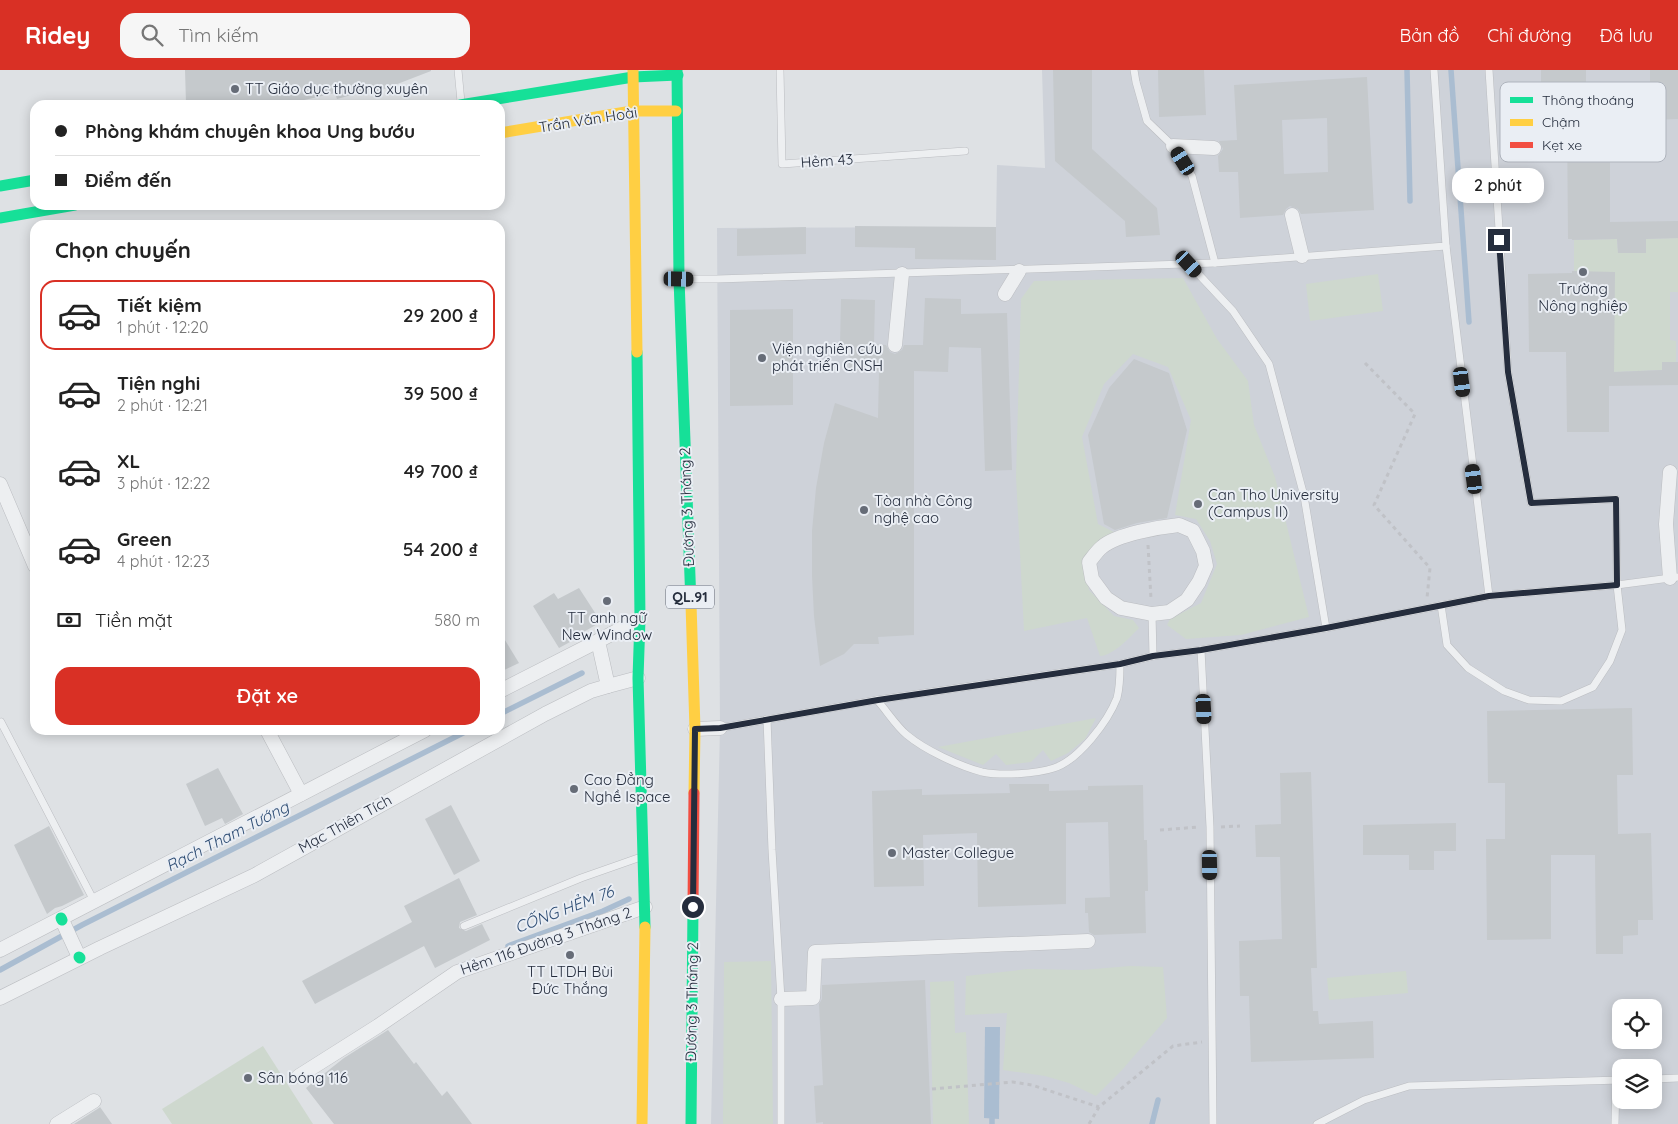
<!DOCTYPE html>
<html lang="vi">
<meta charset="utf-8">
<style>
body{margin:0;font-family:Quicksand,sans-serif;background:#f6f6f6;color:#222;height:100vh;display:flex;flex-direction:column;font-size:19px;white-space:nowrap}
*{box-sizing:border-box;margin:0}
p{font-size:16px;color:#767676}
.icon{flex:none;width:28px;height:28px;fill:none;stroke:currentColor;stroke-width:2;stroke-linecap:round;stroke-linejoin:round}
.map{position:relative;flex:1;overflow:hidden}
.details{position:absolute;left:30px;top:150px;width:475px;height:515px;display:flex;flex-direction:column;background:#fff;border-radius:15px;box-shadow:0 2px 12px #0003}
.details>*{flex:none}
.top-card{position:absolute;left:30px;top:30px;width:475px;height:110px;border-radius:15px;box-shadow:0 2px 12px #0003;display:grid;align-content:center;height:110px;padding:0 25px;background:#fff}
.fabs{position:absolute;left:1612px;top:929px;display:grid;gap:10px}
.fabs a{display:grid;place-items:center;width:50px;height:50px;border-radius:10px;background:#fff;box-shadow:0 2px 12px #0003;font-size:25px}
.end{position:absolute;width:22px;height:22px;margin:-11px;border:6px solid #252d3d;background:#fff;box-shadow:0 0 0 2px #fff}
.from{border-radius:50%}
.bubble{position:absolute;height:35px;border-radius:15px;background:#fff;box-shadow:0 2px 12px #0003;font-size:16px;font-weight:600;line-height:35px;text-align:center}
.car{position:absolute;width:15px;height:30px;margin:-15px -8px;border-radius:6px;box-shadow:0 0 4px 1px #0007;background:linear-gradient(#222 24%,#8ab4d8 0 40%,#222 0 76%,#8ab4d8 0 86%,#222 0)}
.top-card b{display:flex;align-items:center;gap:18px;height:48px;font-size:19px}
.top-card b+b{border-top:1px solid #e0e0e0}
.top-card i{width:12px;height:12px;background:#222}
ul{padding:0;list-style:none}
li{display:flex;align-items:center;gap:15px;height:70px;margin:0 10px 8px;padding:0 15px;border:2px solid transparent;border-radius:15px}
li div{flex:1}
li b{display:block;font-size:19px}
li em{font-style:normal;font-weight:600}
li.current{border-color:#d93025}
li>.icon{width:45px;height:45px;stroke-width:1.5}
h2{padding:0 25px;font-size:22px;line-height:60px}
.pay{display:flex;align-items:center;gap:12px;height:55px;padding:0 25px;font-size:19px}
.pay p{margin-inline-start:auto}
.button{display:flex;gap:10px;margin-top:auto;padding:10px 25px}
.button a{flex:1;height:58px;border-radius:15px;background:#d93025;color:#fff;font-size:20px;font-weight:600;line-height:58px;text-align:center}
header{display:flex;align-items:center;gap:30px;box-sizing:border-box;height:70px;padding:0 25px;background:#d93025;color:#fff}
header strong{font-size:24px}
nav{display:flex;gap:28px;margin-inline-start:auto;font-size:18px}
.search{width:350px;height:45px;background:#f6f6f6;display:flex;align-items:center;gap:12px;box-sizing:border-box;padding:0 18px;border-radius:15px;color:#767676;font-size:19px}
.map>svg:first-child{display:block}
</style>
<header>
<strong>Ridey</strong>
<div class="search"><svg class="icon" aria-label="search" viewBox="0 0 24 24"><circle cx="10" cy="10" r="6"/><path d="M15 15l6 6"/></svg>Tìm kiếm</div>
<nav><a>Bản đồ</a><a>Chỉ đường</a><a>Đã lưu</a></nav>
</header>
<div class="map">
<svg width="1678" height="1054" viewBox="0 0 1678 1054">
<rect width="100%" height="100%" fill="#dee1e4"/>
<path fill="#ced2d9" fill-rule="evenodd" d="M1042 0H1678V1054H711L720 658 717 158 996 157 997 95 1045 98ZM1621 938H1654V970H1621ZM1621 998H1654V1030H1621Z"/>
<g fill="#ced8ce">
<polygon points="1678,168 1678,222 1670,222 1670,270 1676,271 1676,292 1662,292 1662,300 1614,302 1574,201 1574,170 1617,169 1618,183 1646,183 1646,169"/>
<polygon points="1378,204 1383,241 1310,251 1306,214"/>
<path d="M1183 208 1217 269 1248 311 1254 355 1275 407 1309 547 1241 565 1186 569 1167 555 1170 549 1201 533 1217 494 1210 471 1196 449 1175 445 1191 350 1168 297 1133 284 1104 314 1082 367 1098 454 1116 463 1085 492 1089 520 1114 546 1133 550 1139 558C1129 568 1114 585 1100 586L1087 548 1024 561 1016 406 1021 229 1034 211Z"/>
<polygon points="1096,648 1085,669 1068,683 1051,691 1043,680 1031,692 1006,695 996,684 983,695 938,677"/>
<polygon points="771,891 773,1054 723,1054 724,892"/>
<polygon points="1130,896 1163,897 1167,948 1122,1000 1096,1026 1069,1013 1045,1006 1003,1000 1007,943 965,945 966,906 1028,899 1082,900"/>
<polygon points="1406,901 1408,923 1329,930 1327,908"/>
<polygon points="954,911 955,963 966,962 969,1054 933,1054 930,912"/>
<polygon points="263,976 313,1054 172,1054 162,1039"/>
</g>
<polygon fill="#aabdd1" points="985,957 1000,957 999,1049 984,1048"/>
<g fill="none" stroke-linecap="round" stroke-linejoin="round">
<g stroke="#aabdd1" stroke-width="5.5">
<polyline points="1407,0 1410,131"/>
<polyline points="1451,0 1469,252"/>
<polyline points="500,644 582,603"/>
<polyline points="508,876 603,841 629,829"/>
<polyline points="0,900 82,855 469,660"/>
<polyline points="992,1049 992,1054"/>
<polyline points="1152,1054 1158,1030"/>
</g>
</g>
<g fill="#c5c9cc" fill-rule="evenodd">
<polygon points="185,0 431,0 431,1 374,23 373,19 337,29 335,23 300,31 186,33"/>
<polygon points="1053,0 1092,0 1092,79 1157,138 1160,165 1126,167 1125,151 1055,91"/>
<polygon points="1158,0 1204,0 1206,45 1159,47"/>
<polygon points="1541,0 1586,0 1586,51 1610,51 1610,152 1678,151 1678,168 1646,169 1646,183 1618,183 1617,169 1572,170 1572,169 1568,169 1567,48 1541,49"/>
<polygon points="1650,0 1678,0 1678,49 1650,50"/>
<path d="M1367 7 1374 140 1301 144 1298 139 1290 136 1286 139 1283 145 1240 148 1238 102H1219L1218 86 1223 79 1219 71 1237 70 1234 15ZM1327 48 1328 102 1284 104 1282 50Z"/>
<polygon points="855,156 996,157 996,190 915,189 915,178 855,177"/>
<polygon points="806,157 806,184 737,186 737,159"/>
<polygon points="1572,201 1615,202 1614,302 1662,300 1662,292 1678,292 1678,315 1609,316 1609,362 1567,362 1566,282 1529,282 1528,204 1572,203"/>
<polygon points="925,228 961,229 961,244 1007,243 1012,400 985,401 981,278 949,277 948,302 914,301 914,565 878,567 879,574 854,574 844,584 820,596 814,546 812,506 812,461 816,418 824,373 835,333 878,348 879,301 849,300 850,276 840,276 841,229 875,230 874,274 886,275 890,282 895,284 902,280 904,275 923,275"/>
<polygon points="793,239 793,335 730,336 730,240"/>
<polygon points="1134,289 1169,303 1187,360 1167,448 1137,453 1115,460 1104,454 1088,365 1109,318"/>
<polygon points="579,518 601,552 580,564 581,566 559,578 533,536 554,523 558,529"/>
<polygon points="500,562 519,593 500,602"/>
<polygon points="1632,638 1633,705 1617,705 1618,764 1651,763 1653,850 1638,850 1638,865 1623,866 1623,884 1596,884 1595,785 1551,785 1551,869 1487,870 1486,769 1505,769 1505,713 1488,713 1487,641"/>
<polygon points="218,698 243,744 225,754 222,748 205,756 186,714"/>
<polygon points="1311,702 1317,898 1311,898 1313,941 1318,941 1319,954 1373,951 1374,988 1251,992 1249,926 1240,926 1239,871 1282,869 1280,787 1256,787 1255,755 1281,754 1280,703"/>
<polygon points="1009,714 1049,714 1049,721 1088,720 1088,716 1143,715 1144,770 1147,770 1148,821 1145,821 1146,863 1094,865 1089,862 1088,843 1085,843 1085,828 1110,827 1108,752 1066,753 1066,834 978,837 977,763 923,765 924,816 874,817 872,721 922,719 922,725 1010,723"/>
<polygon points="451,735 480,791 454,805 425,749"/>
<polygon points="1456,753 1456,781 1434,781 1434,800 1409,800 1409,785 1363,785 1363,755"/>
<polygon points="49,756 84,825 62,836 55,838 47,844 14,775"/>
<polygon points="459,808 477,845 460,852 459,858 466,861 482,854 490,870 435,898 424,876 315,934 302,911 412,852 404,836"/>
<polygon points="925,910 931,1054 823,1054 823,1052 816,1053 814,1016 823,1015 819,934 822,929 822,915"/>
<polygon points="388,960 414,994 416,992 442,1026 447,1021 472,1054 334,1054 306,1018 344,988"/>
<polygon points="100,1037 112,1054 74,1054 99,1038"/>
</g>
<g fill="none" stroke-linecap="round" stroke-linejoin="round">
<g stroke="#bbbdc1" stroke-width="8">
<g id="lane">
<polyline points="458,0 461,32"/>
<polyline points="780,0 782,94 965,81"/>
<polyline points="1134,0 1136,12 1147,51 1173,76 1192,106 1215,193"/>
<polyline points="1446,176 1489,526"/>
<polyline points="1189,194 1233,241 1269,294 1304,426 1326,558"/>
<polyline points="683,209 717,209 1215,193 1446,176 1434,0"/>
<polyline points="1441,535 1447,575 1468,598 1504,621 1529,630 1561,631 1593,617 1610,591 1622,560 1617,515 1616,429 1531,433 1508,302 1489,0"/>
<polyline points="1152,544 1153,586"/>
<polyline points="1201,580 1210,757 1213,1054"/>
<path d="M877 630C887 641 896 656 907 665 925 680 959 696 982 702 1001 706 1036 704 1054 698 1079 690 1108 651 1117 628 1120 617 1120 605 1120 594"/>
<polyline points="767,649 772,780 781,929 781,1054"/>
<polyline points="1,652 94,831"/>
<polyline points="720,658 877,630 1120,594 1153,586 1201,580 1326,558 1489,526 1617,515 1678,507"/>
<polyline points="464,856 581,808 638,788"/>
<polyline points="1654,1009 1678,1008"/>
<polyline points="1317,1054 1364,1030 1409,1016 1621,1010"/>
<polyline points="1615,1054 1616,1010"/>
</g>
</g>
<g stroke="#bbbdc1" stroke-width="15">
<g id="street">
<polyline points="1173,76 1214,78"/>
<polyline points="1292,145 1302,186"/>
<polyline points="1005,224 1019,201"/>
<polyline points="895,275 902,204"/>
<polyline points="1670,402 1666,454 1670,508"/>
<polyline points="0,414 35,496"/>
<path d="M1179 455 1193 461 1203 481 1206 496 1199 512 1187 530 1169 542 1152 544 1121 538 1106 528 1092 509 1089 492C1093 487 1097 481 1102 477 1117 464 1160 457 1179 455Z"/>
<polyline points="638,608 608,616 598,571 640,549"/>
<polyline points="500,621 598,571"/>
<polyline points="695,659 720,658"/>
<polyline points="267,660 301,724"/>
<polyline points="62,850 79,887"/>
<polyline points="0,880 425,660"/>
<polyline points="0,928 100,878 255,805 545,644 591,621 608,616"/>
<polyline points="781,929 813,928 815,882 1088,871"/>
<polyline points="299,1006 378,956 457,902 645,837"/>
<polyline points="57,1054 94,1031"/>
</g>
</g>
<g stroke="#c0c2c7" stroke-width="3" stroke-dasharray="4 4" stroke-linecap="butt">
<polyline points="1365,293 1415,344 1374,435 1430,498 1427,528"/>
<polyline points="1148,475 1151,529"/>
<polyline points="1221,757 1240,756"/>
<polyline points="1160,760 1199,757"/>
<polyline points="932,1019 1013,1012 1032,1015 1099,1037"/>
<polyline points="1089,1054 1099,1037 1173,976 1202,972"/>
</g>
<use href="#lane" stroke="#edeff1" stroke-width="7"/>
<use href="#street" stroke="#edeff1" stroke-width="14"/>
<g stroke="#16e098" stroke-width="11">
<polyline points="677,0 679,209 691,534"/>
<polyline points="460,35 633,7 678,5"/>
<polyline points="0,116 35,110"/>
<polyline points="0,148 75,135"/>
<polyline points="637,282 640,549 638,608 645,857"/>
<polyline points="61,848 62,850"/>
<polyline points="79,887 80,888"/>
<polyline points="691,1054 693,836"/>
</g>
<g stroke="#ffcf43" stroke-width="11">
<polyline points="633,0 637,282"/>
<polyline points="500,63 632,41 676,41"/>
<polyline points="691,534 695,659 694,723"/>
<polyline points="642,1054 645,857"/>
</g>
<polyline stroke="#f24e42" stroke-width="11" points="693,836 694,723"/>
</g>
<g fill="none" stroke-linecap="round" stroke-linejoin="round">
<polyline stroke="#252d3d" stroke-width="6" points="693,837 695,659 720,658 878,630 1120,594 1153,586 1201,580 1326,558 1489,526 1617,515 1616,429 1531,433 1508,302 1499,170"/>
</g>
<g fill="#666c77" stroke="#eaeef4" stroke-width="2">
<circle cx="235" cy="19" r="5"/>
<circle cx="1583" cy="202" r="5"/>
<circle cx="762" cy="288" r="5"/>
<circle cx="1198" cy="434" r="5"/>
<circle cx="864" cy="440" r="5"/>
<circle cx="607" cy="531" r="5"/>
<circle cx="574" cy="719" r="5"/>
<circle cx="892" cy="783" r="5"/>
<circle cx="570" cy="885" r="5"/>
<circle cx="248" cy="1008" r="5"/>
</g>
<g text-anchor="middle" stroke-width="4" stroke-linejoin="round" paint-order="stroke">
<rect fill="#eaeef4" stroke="#606774" stroke-width="1" x="666" y="515.5" width="48" height="23" rx="4"/>
<g font-size="14" font-weight="bold" fill="#252d3d">
<text x="690" y="532">QL.91</text>
</g>
<g font-size="15" fill="#252d3d" stroke="#eaeef4" text-anchor="start">
<text x="245" y="24">TT Giáo dục thường xuyên</text>
<text x="1583" y="224" text-anchor="middle">Trường<tspan x="1583" dy="17">Nông nghiệp</tspan></text>
<text x="772" y="284">Viện nghiên cứu<tspan x="772" dy="17">phát triển CNSH</tspan></text>
<text x="1208" y="430">Can Tho University<tspan x="1208" dy="17">(Campus II)</tspan></text>
<text x="874" y="436">Tòa nhà Công<tspan x="874" dy="17">nghệ cao</tspan></text>
<text x="607" y="553" text-anchor="middle">TT anh ngữ<tspan x="607" dy="17">New Window</tspan></text>
<text x="584" y="715">Cao Đẳng<tspan x="584" dy="17">Nghề Ispace</tspan></text>
<text x="902" y="788">Master Collegue</text>
<text x="570" y="907" text-anchor="middle">TT LTDH Bùi<tspan x="570" dy="17">Đức Thắng</tspan></text>
<text x="258" y="1013">Sân bóng 116</text>
</g>
<g font-size="15" fill="#252d3d" stroke="#eaeef4">
<text transform="translate(588 50) rotate(-9)" y="5">Trần Văn Hoài</text>
<text transform="translate(827 91) rotate(-4)" y="5">Hẻm 43</text>
<text transform="translate(687 437) rotate(-92)" y="5">Đường 3 Tháng 2</text>
<text transform="translate(345 754) rotate(-29)" y="5">Mạc Thiên Tích</text>
<text transform="translate(546 871) rotate(-19)" y="5">Hẻm 116 Đường 3 Tháng 2</text>
<text transform="translate(692 932) rotate(-89)" y="5">Đường 3 Tháng 2</text>
</g>
<g font-size="16" font-style="italic" fill="#2d4c73" stroke="#eaeef4">
<text transform="translate(227 766) rotate(-27)" y="6">Rạch Tham Tướng</text>
<text transform="translate(564 839) rotate(-21)" y="6">CỐNG HẺM 76</text>
</g>
</g>
<rect x="1500" y="12" width="166" height="80" rx="8" fill="#eaeef4" stroke="#afb4bd" stroke-width="1"/>
<rect x="1510" y="27" width="23" height="6" fill="#16e098"/>
<rect x="1510" y="49" width="23" height="7" fill="#ffcf43"/>
<rect x="1510" y="72" width="23" height="6" fill="#f24e42"/>
<g font-size="14" fill="#252d3d">
<text x="1542" y="35">Thông thoáng</text>
<text x="1542" y="57">Chậm</text>
<text x="1542" y="80">Kẹt xe</text>
</g>
</svg>
<div class="fabs">
<a><svg class="icon" aria-label="locate" viewBox="0 0 24 24"><circle cx="12" cy="12" r="6"/><path d="M12 2v4M12 18v4M2 12h4M18 12h4"/></svg></a>
<a><svg class="icon" aria-label="layers" viewBox="0 0 24 24"><path d="M12 4l9 5-9 5-9-5zM3 14l9 5 9-5"/></svg></a>
</div>
<i class="end from" style="left:693px;top:837px"></i>
<i class="end" style="left:1499px;top:170px"></i>
<div class="bubble" style="left:1452px;top:98px;width:92px">2 phút</div>
<i class="car" style="left:1183px;top:91px;rotate:328deg"></i>
<i class="car" style="left:1189px;top:194px;rotate:137deg"></i>
<i class="car" style="left:679px;top:209px;rotate:91deg"></i>
<i class="car" style="left:1462px;top:312px;rotate:173deg"></i>
<i class="car" style="left:1474px;top:409px;rotate:353deg"></i>
<i class="car" style="left:1204px;top:639px;rotate:177deg"></i>
<i class="car" style="left:1210px;top:795px;rotate:179deg"></i>
<div class="top-card">
<b><i class="from"></i>Phòng khám chuyên khoa Ung bướu</b>
<b><i></i>Điểm đến</b>
</div>
<section class="details">
<h2>Chọn chuyến</h2>
<ul>
<li class="current"><svg class="icon" aria-label="car" viewBox="0 0 24 24"><path d="M5 17H2v-5l4-1 3-4h7l3 4 3 1v5h-3M9 17h6M6 11h13"/><circle cx="7" cy="17" r="2"/><circle cx="17" cy="17" r="2"/></svg><div><b>Tiết kiệm</b><p>1 phút · 12:20</p></div><em>29 200 ₫</em></li>
<li><svg class="icon" aria-label="car" viewBox="0 0 24 24"><path d="M5 17H2v-5l4-1 3-4h7l3 4 3 1v5h-3M9 17h6M6 11h13"/><circle cx="7" cy="17" r="2"/><circle cx="17" cy="17" r="2"/></svg><div><b>Tiện nghi</b><p>2 phút · 12:21</p></div><em>39 500 ₫</em></li>
<li><svg class="icon" aria-label="car" viewBox="0 0 24 24"><path d="M5 17H2v-5l4-1 3-4h7l3 4 3 1v5h-3M9 17h6M6 11h13"/><circle cx="7" cy="17" r="2"/><circle cx="17" cy="17" r="2"/></svg><div><b>XL</b><p>3 phút · 12:22</p></div><em>49 700 ₫</em></li>
<li><svg class="icon" aria-label="car" viewBox="0 0 24 24"><path d="M5 17H2v-5l4-1 3-4h7l3 4 3 1v5h-3M9 17h6M6 11h13"/><circle cx="7" cy="17" r="2"/><circle cx="17" cy="17" r="2"/></svg><div><b>Green</b><p>4 phút · 12:23</p></div><em>54 200 ₫</em></li>
</ul>
<div class="pay"><svg class="icon" aria-label="cash" viewBox="0 0 24 24"><path d="M3 7h18v10H3z"/><circle cx="12" cy="12" r="2"/></svg>Tiền mặt<p>580 m</p></div>
<div class="button"><a>Đặt xe</a></div>
</section>
</div>
